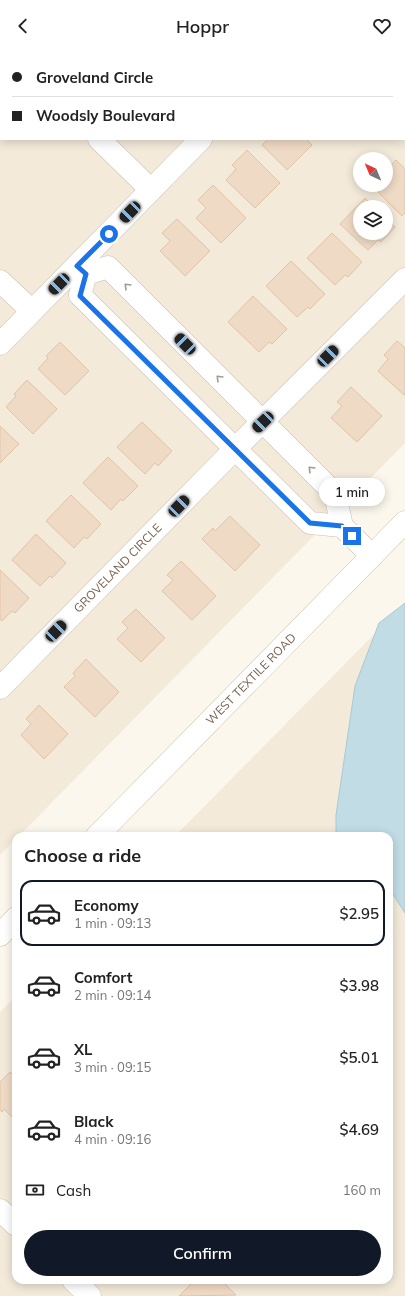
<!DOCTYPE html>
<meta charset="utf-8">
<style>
body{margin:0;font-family:Mulish,sans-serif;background:#f6f6f6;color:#222;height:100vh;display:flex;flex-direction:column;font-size:15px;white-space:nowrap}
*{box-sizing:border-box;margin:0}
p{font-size:13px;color:#767676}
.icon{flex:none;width:22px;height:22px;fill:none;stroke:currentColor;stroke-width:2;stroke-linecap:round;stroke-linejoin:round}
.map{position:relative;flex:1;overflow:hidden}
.sheet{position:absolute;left:12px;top:780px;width:381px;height:452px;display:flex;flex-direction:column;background:#fff;border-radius:12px;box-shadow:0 2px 10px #0003}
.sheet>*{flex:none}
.top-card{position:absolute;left:0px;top:0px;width:405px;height:88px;box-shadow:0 2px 10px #0003;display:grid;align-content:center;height:88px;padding:0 12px;background:#fff}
.needle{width:26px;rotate:316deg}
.tools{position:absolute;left:353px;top:100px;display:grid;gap:8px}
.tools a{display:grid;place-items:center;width:40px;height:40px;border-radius:50%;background:#fff;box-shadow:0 2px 10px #0003;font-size:20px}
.end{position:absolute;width:18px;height:18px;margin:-9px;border:5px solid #1a73e8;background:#fff;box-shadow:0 0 0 2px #fff}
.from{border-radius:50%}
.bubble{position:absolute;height:28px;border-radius:14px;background:#fff;box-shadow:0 2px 10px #0003;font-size:13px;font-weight:600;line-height:28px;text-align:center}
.car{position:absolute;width:12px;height:24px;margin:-12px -6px;border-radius:5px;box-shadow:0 0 3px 1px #0007;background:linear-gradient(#222 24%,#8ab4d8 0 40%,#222 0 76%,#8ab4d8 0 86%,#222 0)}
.top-card b{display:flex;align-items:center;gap:14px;height:38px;font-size:15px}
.top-card b+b{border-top:1px solid #e0e0e0}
.top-card i{width:10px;height:10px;background:#222}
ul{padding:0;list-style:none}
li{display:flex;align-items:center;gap:12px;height:66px;margin:0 8px 6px;padding:0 4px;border:2px solid transparent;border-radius:12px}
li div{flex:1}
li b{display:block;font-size:15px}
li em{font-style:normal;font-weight:600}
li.selected{border-color:#111827}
li>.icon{width:36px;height:36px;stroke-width:1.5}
h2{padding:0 12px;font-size:18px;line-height:48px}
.pay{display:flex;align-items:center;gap:10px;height:44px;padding:0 12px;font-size:15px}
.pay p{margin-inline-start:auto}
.action{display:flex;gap:8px;margin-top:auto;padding:8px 12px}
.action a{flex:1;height:46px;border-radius:24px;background:#111827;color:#fff;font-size:16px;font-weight:600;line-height:46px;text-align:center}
header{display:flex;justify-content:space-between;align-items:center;height:52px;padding:0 12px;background:#fff;font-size:18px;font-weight:600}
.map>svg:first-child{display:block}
</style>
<header><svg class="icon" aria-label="back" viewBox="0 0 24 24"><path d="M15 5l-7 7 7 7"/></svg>Hoppr<svg class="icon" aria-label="heart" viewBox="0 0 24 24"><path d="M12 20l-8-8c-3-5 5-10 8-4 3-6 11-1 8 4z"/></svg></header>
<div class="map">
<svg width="405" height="1244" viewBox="0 0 405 1244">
<rect width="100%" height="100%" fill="#fcf7ec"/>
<g fill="#f3eada" fill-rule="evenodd">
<path d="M0 0H405V391L19 784H16V787L0 803ZM1 1H404V87H1ZM360 107H386V133H360ZM360 155H386V181H360Z"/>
<polygon points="405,551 405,1244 0,1244 0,960 16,944 16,1228 389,1228 389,784 175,784"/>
</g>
<polygon fill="#c1dce5" stroke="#a7cad6" points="405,551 405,861 389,836 389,784 336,784 336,763 355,634 379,571"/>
<g fill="#efdac5" stroke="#e1c3a6">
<polygon points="45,0 78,0 77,1"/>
<polygon points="125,0 157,0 158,1 124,1"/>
<polygon points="211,0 227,0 226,1"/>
<polygon points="268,87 306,87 312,93 287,118 262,93"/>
<polygon points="247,98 280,131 255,156 226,128 236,117 232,113"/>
<polygon points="396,108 405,117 405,161 402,164 371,133 386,133 386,118"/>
<polygon points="213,133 246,166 221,191 196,166 206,156 198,148"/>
<polygon points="365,146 374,155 360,155 360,181 386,181 386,166 395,175 381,190 378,188 368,198 340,172"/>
<polygon points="177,167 210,199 185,224 160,199 170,189 162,181"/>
<polygon points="332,181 362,210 348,225 345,223 335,233 307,206"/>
<polygon points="291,209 325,242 310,257 308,255 297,265 266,234"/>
<polygon points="253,244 287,277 272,292 269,290 259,300 228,270"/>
<polygon points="397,289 405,296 405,342 404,343 378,319 388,307 384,303"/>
<polygon points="60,290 89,319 65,343 38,317 48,306 46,304"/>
<polygon points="27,328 57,357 33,382 6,355 16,344 14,342"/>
<polygon points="351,335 382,364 357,390 331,366 342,354 337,350"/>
<polygon points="142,370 172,399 158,414 155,411 145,422 117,395"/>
<polygon points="0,374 19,392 0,411"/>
<polygon points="108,405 138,434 123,449 121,447 111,458 83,431"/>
<polygon points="71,443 101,472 87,487 84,485 74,496 46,469"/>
<polygon points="230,464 260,493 235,519 202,487 213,476 215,479"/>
<polygon points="36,482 66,511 52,526 50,524 40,534 12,508"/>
<polygon points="181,509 216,544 192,568 162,539 173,528 167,523"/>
<polygon points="0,518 29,546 15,561 12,559 2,569 0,567"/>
<polygon points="136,557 165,586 141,610 117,587 128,576 122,570"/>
<polygon points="86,607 119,640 95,665 64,635 75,624 73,621"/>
<polygon points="39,653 68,682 44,707 21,683 31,672 26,667"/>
<polygon points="10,1020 16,1026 16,1069 4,1057 2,1060 0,1058 0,1030"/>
<polygon points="195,1228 221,1228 236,1243 179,1244"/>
</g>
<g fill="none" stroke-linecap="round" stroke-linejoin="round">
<g stroke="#cec0b1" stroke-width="23">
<g id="street">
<polyline points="351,0 352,1"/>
<polyline points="286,1 287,0"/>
<polyline points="404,51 405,52"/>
<polyline points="0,63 1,62"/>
<polyline points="99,87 151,138"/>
<polyline points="86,222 108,215 335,442 342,474 372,504"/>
<polyline points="86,222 80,243 310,471 342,474"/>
<polyline points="0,229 32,259"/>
<polyline points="0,292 201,87"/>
<path id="s1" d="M0 636 235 397 405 227"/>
<polyline points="0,1158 16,1173"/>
<polyline points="73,1228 90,1244"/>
</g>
</g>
<g stroke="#d0c1af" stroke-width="23">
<g id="secondary">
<path id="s2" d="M97 784 405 470"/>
<polyline points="0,883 16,866"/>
</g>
</g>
<use href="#street" stroke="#fff" stroke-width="22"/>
<use href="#secondary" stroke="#fff" stroke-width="22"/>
</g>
<defs><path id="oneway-chevron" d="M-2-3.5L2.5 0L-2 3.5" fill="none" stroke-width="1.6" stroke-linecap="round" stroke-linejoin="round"/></defs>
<g stroke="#a6988d">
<use href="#oneway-chevron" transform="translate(127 234) rotate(-135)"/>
<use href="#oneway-chevron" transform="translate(219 326) rotate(-135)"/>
<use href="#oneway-chevron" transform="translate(311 417) rotate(-135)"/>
</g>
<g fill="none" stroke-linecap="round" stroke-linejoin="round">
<polyline stroke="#1a73e8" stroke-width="5" points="109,182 77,214 86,222 80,244 310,471 342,474 352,484"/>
</g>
<g text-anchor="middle" stroke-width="3" stroke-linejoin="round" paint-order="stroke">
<g font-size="12" fill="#76614f" stroke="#fefbf2">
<text dy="4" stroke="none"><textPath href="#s1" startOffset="168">GROVELAND CIRCLE</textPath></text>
<text dy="4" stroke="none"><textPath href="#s2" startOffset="220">WEST TEXTILE ROAD</textPath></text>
</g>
</g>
</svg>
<div class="tools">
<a><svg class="needle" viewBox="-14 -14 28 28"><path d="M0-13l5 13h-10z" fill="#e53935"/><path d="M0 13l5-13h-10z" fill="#767676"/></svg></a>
<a><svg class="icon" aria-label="layers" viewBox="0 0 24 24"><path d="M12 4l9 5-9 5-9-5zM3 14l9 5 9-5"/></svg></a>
</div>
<i class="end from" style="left:109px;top:182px"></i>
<i class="end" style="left:352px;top:484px"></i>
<div class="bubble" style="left:319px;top:426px;width:66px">1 min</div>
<i class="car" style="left:130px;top:160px;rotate:224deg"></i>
<i class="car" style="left:59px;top:232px;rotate:225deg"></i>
<i class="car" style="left:185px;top:292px;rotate:315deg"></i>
<i class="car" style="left:328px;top:304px;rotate:45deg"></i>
<i class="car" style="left:263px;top:370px;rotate:226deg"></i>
<i class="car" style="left:179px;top:454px;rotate:44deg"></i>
<i class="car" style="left:56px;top:579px;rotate:44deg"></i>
<div class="top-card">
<b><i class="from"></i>Groveland Circle</b>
<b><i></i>Woodsly Boulevard</b>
</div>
<section class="sheet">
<h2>Choose a ride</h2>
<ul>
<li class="selected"><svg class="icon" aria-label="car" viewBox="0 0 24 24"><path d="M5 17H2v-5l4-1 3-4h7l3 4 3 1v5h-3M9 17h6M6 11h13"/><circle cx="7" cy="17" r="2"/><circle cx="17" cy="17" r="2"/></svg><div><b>Economy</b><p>1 min · 09:13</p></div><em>$2.95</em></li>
<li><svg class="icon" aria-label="car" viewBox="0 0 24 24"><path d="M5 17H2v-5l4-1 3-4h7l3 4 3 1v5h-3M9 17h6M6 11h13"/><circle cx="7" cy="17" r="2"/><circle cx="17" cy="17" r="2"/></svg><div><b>Comfort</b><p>2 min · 09:14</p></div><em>$3.98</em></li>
<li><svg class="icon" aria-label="car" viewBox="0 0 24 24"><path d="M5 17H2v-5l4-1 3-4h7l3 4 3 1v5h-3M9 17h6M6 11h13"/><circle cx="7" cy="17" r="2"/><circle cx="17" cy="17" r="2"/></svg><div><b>XL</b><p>3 min · 09:15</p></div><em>$5.01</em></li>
<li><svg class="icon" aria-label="car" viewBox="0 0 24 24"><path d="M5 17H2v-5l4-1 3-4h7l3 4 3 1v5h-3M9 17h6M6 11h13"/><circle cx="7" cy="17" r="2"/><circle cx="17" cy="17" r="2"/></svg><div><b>Black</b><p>4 min · 09:16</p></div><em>$4.69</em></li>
</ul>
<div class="pay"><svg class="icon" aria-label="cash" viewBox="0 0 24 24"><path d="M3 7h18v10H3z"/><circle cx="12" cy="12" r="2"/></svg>Cash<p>160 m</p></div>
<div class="action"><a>Confirm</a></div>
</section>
</div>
